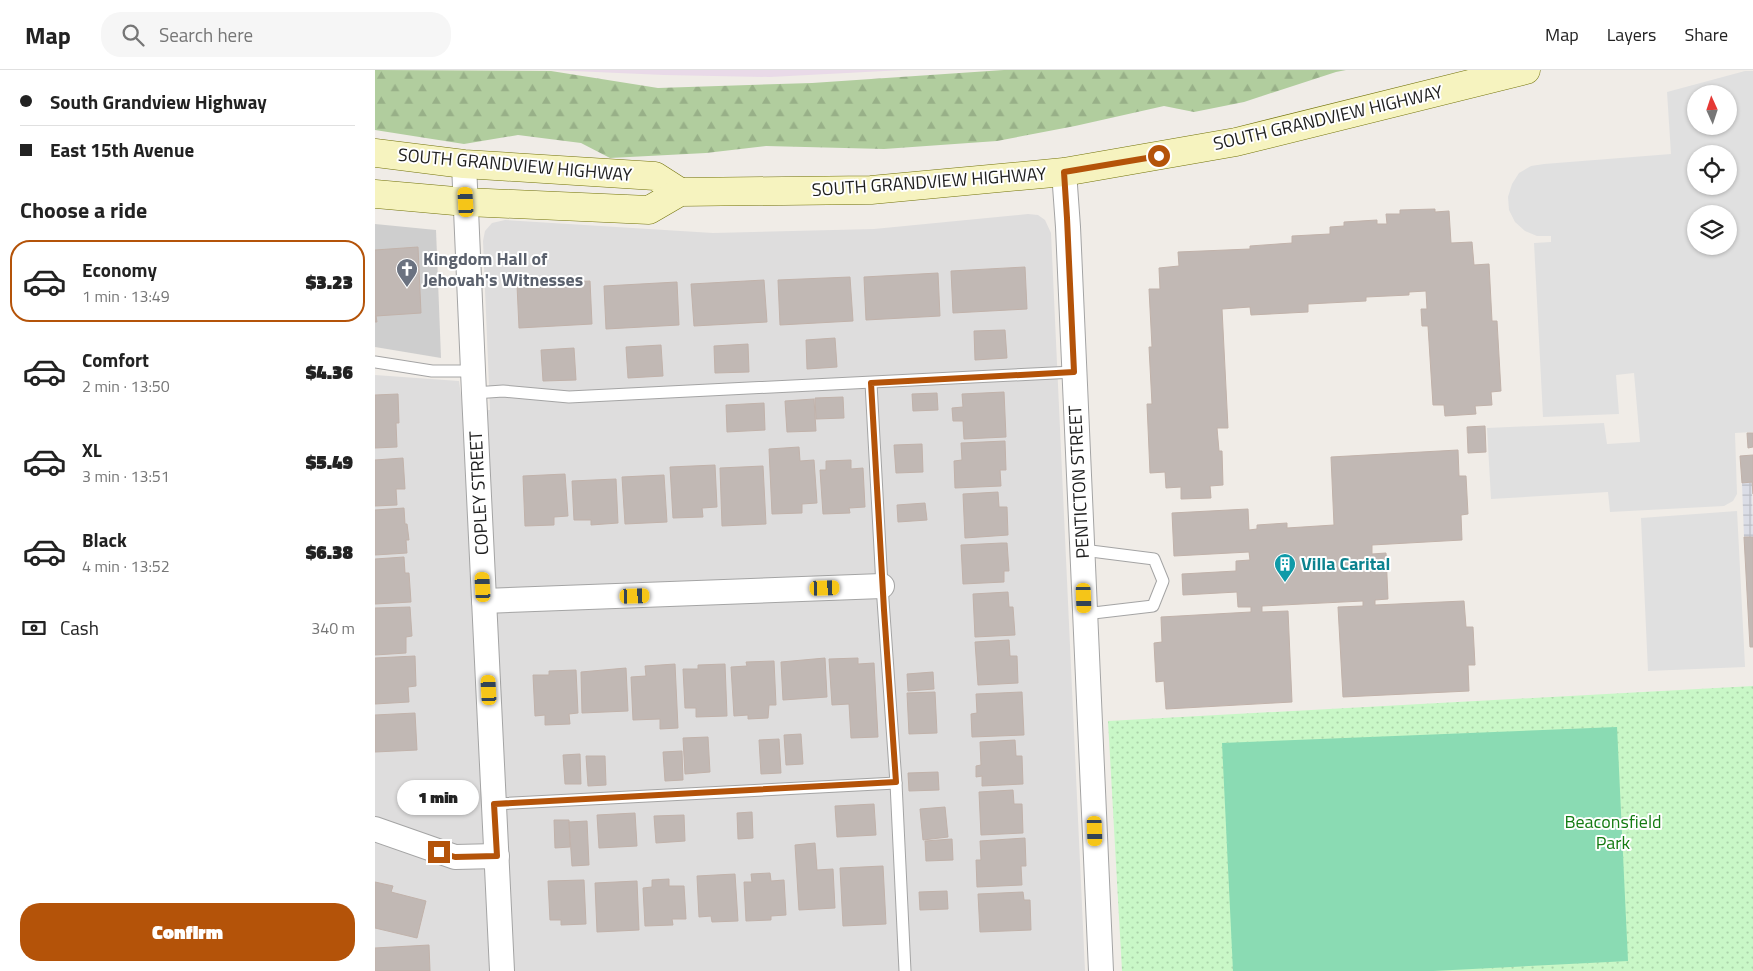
<!DOCTYPE html>
<meta charset="utf-8">
<style>
body{margin:0;font-family:"Titillium Web",sans-serif;background:#f6f6f6;color:#222;height:100vh;display:flex;flex-direction:column;font-size:19px;white-space:nowrap}
*{box-sizing:border-box;margin:0}
p{font-size:16px;color:#767676}
.icon{flex:none;width:28px;height:28px;fill:none;stroke:currentColor;stroke-width:2;stroke-linecap:round;stroke-linejoin:round}
.map{position:relative;flex:1;overflow:hidden}
.details{display:flex;flex-direction:column;background:#fff;width:375px}
.details>*{flex:none}
.banner{display:grid;align-content:center;height:110px;padding:0 20px;background:#fff}
.needle{width:32px;rotate:357deg}
.tools{position:absolute;left:1312px;top:15px;display:grid;gap:10px}
.tools a{display:grid;place-items:center;width:50px;height:50px;border-radius:50%;background:#fff;box-shadow:0 1px 4px #0004;font-size:25px}
.end{position:absolute;width:22px;height:22px;margin:-11px;border:6px solid #b45309;background:#fff;box-shadow:0 0 0 2px #fff}
.from{border-radius:50%}
.bubble{position:absolute;height:35px;border-radius:18px;background:#fff;box-shadow:0 1px 4px #0004;font-size:16px;font-weight:800;line-height:35px;text-align:center}
.car{position:absolute;width:15px;height:30px;margin:-15px -8px;border-radius:6px;box-shadow:0 0 4px 1px #0007;background:linear-gradient(#f5c518 24%,#345 0 40%,#f5c518 0 76%,#345 0 86%,#f5c518 0)}
.banner b{display:flex;align-items:center;gap:18px;height:48px;font-size:19px}
.banner b+b{border-top:1px solid #e0e0e0}
.banner i{width:12px;height:12px;background:#222}
ul{padding:0;list-style:none}
li{display:flex;align-items:center;gap:15px;height:82px;margin:0 10px 8px;padding:0 10px;border:2px solid transparent;border-radius:20px}
li div{flex:1}
li b{display:block;font-size:19px}
li em{font-style:normal;font-weight:800}
li.current{border-color:#b45309}
li>.icon{width:45px;height:45px;stroke-width:1.5}
h2{padding:0 20px;font-size:22px;line-height:60px}
.pay{display:flex;align-items:center;gap:12px;height:55px;padding:0 20px;font-size:19px}
.pay p{margin-inline-start:auto}
.button{display:flex;gap:10px;margin-top:auto;padding:10px 20px}
.button a{flex:1;height:58px;border-radius:20px;background:#b45309;color:#fff;font-size:20px;font-weight:800;line-height:58px;text-align:center}
header{display:flex;align-items:center;gap:30px;box-sizing:border-box;height:70px;padding:0 25px;background:#fff;border-bottom:1px solid #e0e0e0}
header strong{font-size:24px}
nav{display:flex;gap:28px;margin-inline-start:auto;font-size:18px}
.search{width:350px;height:45px;background:#f6f6f6;display:flex;align-items:center;gap:12px;box-sizing:border-box;padding:0 18px;border-radius:20px;color:#767676;font-size:19px}
main{display:flex;flex:1;min-height:0}
.map>svg:first-child{display:block}
</style>
<header>
<strong>Map</strong>
<div class="search"><svg class="icon" aria-label="search" viewBox="0 0 24 24"><circle cx="10" cy="10" r="6"/><path d="M15 15l6 6"/></svg>Search here</div>
<nav><a>Map</a><a>Layers</a><a>Share</a></nav>
</header>
<main>
<section class="details">
<div class="banner">
<b><i class="from"></i>South Grandview Highway</b>
<b><i></i>East 15th Avenue</b>
</div>
<h2>Choose a ride</h2>
<ul>
<li class="current"><svg class="icon" aria-label="car" viewBox="0 0 24 24"><path d="M5 17H2v-5l4-1 3-4h7l3 4 3 1v5h-3M9 17h6M6 11h13"/><circle cx="7" cy="17" r="2"/><circle cx="17" cy="17" r="2"/></svg><div><b>Economy</b><p>1 min · 13:49</p></div><em>$3.23</em></li>
<li><svg class="icon" aria-label="car" viewBox="0 0 24 24"><path d="M5 17H2v-5l4-1 3-4h7l3 4 3 1v5h-3M9 17h6M6 11h13"/><circle cx="7" cy="17" r="2"/><circle cx="17" cy="17" r="2"/></svg><div><b>Comfort</b><p>2 min · 13:50</p></div><em>$4.36</em></li>
<li><svg class="icon" aria-label="car" viewBox="0 0 24 24"><path d="M5 17H2v-5l4-1 3-4h7l3 4 3 1v5h-3M9 17h6M6 11h13"/><circle cx="7" cy="17" r="2"/><circle cx="17" cy="17" r="2"/></svg><div><b>XL</b><p>3 min · 13:51</p></div><em>$5.49</em></li>
<li><svg class="icon" aria-label="car" viewBox="0 0 24 24"><path d="M5 17H2v-5l4-1 3-4h7l3 4 3 1v5h-3M9 17h6M6 11h13"/><circle cx="7" cy="17" r="2"/><circle cx="17" cy="17" r="2"/></svg><div><b>Black</b><p>4 min · 13:52</p></div><em>$6.38</em></li>
</ul>
<div class="pay"><svg class="icon" aria-label="cash" viewBox="0 0 24 24"><path d="M3 7h18v10H3z"/><circle cx="12" cy="12" r="2"/></svg>Cash<p>340 m</p></div>
<div class="button"><a>Confirm</a></div>
</section>
<div class="map">
<svg width="1378" height="901" viewBox="0 0 1378 901">
<defs>
<pattern id="forest-firs" width="22" height="20" patternUnits="userSpaceOnUse" patternTransform="scale(1.25)"><rect width="22" height="20" fill="#b1cd9e"/><path d="M5 1l3.5 6h-7zM16 11l3.5 6h-7z" fill="#98b088"/></pattern>
<pattern id="park-dots" width="8" height="8" patternUnits="userSpaceOnUse" patternTransform="scale(1.25)"><rect width="8" height="8" fill="#c9f7c7"/><path d="M2 2h.1M6 6h.1" fill="none" stroke="#acd3ab" stroke-width="1.8" stroke-linecap="round"/></pattern>
<pattern id="plaza-grid" width="8" height="8" patternUnits="userSpaceOnUse" patternTransform="scale(1.25)"><rect width="8" height="8" fill="#dbdde6"/><path d="M0 4h8M4 0v8" fill="none" stroke="#bcbdc5"/></pattern>
</defs>
<rect width="100%" height="100%" fill="#f0ece7"/>
<polygon fill="#dedddd" points="653,144 663,145 670,150 676,163 710,901 0,901 0,305 84,311 88,341 115,340 108,171 110,161 117,153 130,150 338,163 499,159"/>
<polygon fill="#cecece" points="0,154 61,160 66,288 0,277"/>
<polygon fill="#e9dae8" points="175,0 529,0 395,7 289,5"/>
<polygon fill="url(#forest-firs)" points="0,0 176,1 283,18 437,13 629,0 971,0 961,2 869,32 819,42 789,36 700,56 622,71 509,79 391,76 331,83 235,88 206,73 143,65 89,74 0,60"/>
<polygon fill="url(#park-dots)" points="1378,616 1378,901 747,901 733,651"/>
<polygon fill="#8adbb3" points="1242,657 1253,891 1058,901 858,901 847,673"/>
<g fill="#e0e0e0" fill-rule="evenodd">
<path d="M1370 1H1378V362L1360 363 1362 424 1358 431 1349 436 1235 442 1233 422 1116 429 1112 358 1229 353 1232 374 1265 372 1259 303 1241 305 1244 344 1168 347 1159 173 1176 172V166H1162L1150 161 1140 152 1134 140 1133 127 1137 114 1144 103 1156 96 1169 94 1296 84 1292 22ZM1321 24H1354V56H1321ZM1321 84H1354V116H1321ZM1321 144H1354V176H1321Z"/>
<polygon points="1362,441 1370,597 1273,601 1266,448"/>
</g>
<polygon fill="url(#plaza-grid)" points="1377,412 1378,467 1369,467 1367,413"/>
<g fill="#c1b8b4" stroke="#c1b2aa">
<polygon points="1060,139 1060,142 1074,141 1076,173 1097,172 1099,195 1114,194 1117,251 1122,251 1126,321 1116,322 1117,335 1100,336 1101,344 1070,346 1069,335 1058,335 1053,256 1047,256 1046,239 1052,239 1051,221 1034,222 1034,225 991,227 991,231 933,234 933,242 876,245 875,237 847,239 853,358 842,358 844,381 847,381 848,415 835,416 836,428 806,429 806,417 791,418 790,402 775,403 772,334 777,334 774,277 777,277 774,219 785,219 784,198 804,196 803,182 875,179 875,176 917,173 917,166 955,164 955,157 969,156 969,152 1002,150 1002,154 1012,154 1011,144 1025,144 1025,140"/>
<polygon points="43,177 46,243 1,246 2,252 0,252 0,180"/>
<polygon points="650,197 652,239 578,243 576,201"/>
<polygon points="563,203 565,246 491,250 489,207"/>
<polygon points="475,207 478,251 405,255 403,210"/>
<polygon points="389,210 392,252 319,256 316,214"/>
<polygon points="215,211 217,254 144,258 142,215"/>
<polygon points="302,212 304,255 231,259 229,216"/>
<polygon points="630,260 632,288 600,290 599,261"/>
<polygon points="460,268 462,297 432,299 431,270"/>
<polygon points="373,274 374,302 340,303 339,276"/>
<polygon points="286,275 288,306 253,308 251,277"/>
<polygon points="199,278 201,310 168,311 166,280"/>
<polygon points="629,322 631,367 589,369 588,351 578,351 577,338 588,337 587,324"/>
<polygon points="562,323 563,340 538,341 537,324"/>
<polygon points="23,324 24,353 21,353 22,377 0,378 0,325"/>
<polygon points="468,327 469,348 441,349 440,328"/>
<polygon points="439,329 441,361 412,362 410,331"/>
<polygon points="389,333 390,360 352,362 351,335"/>
<polygon points="1110,356 1111,382 1093,383 1092,357"/>
<polygon points="1372,363 1378,363 1378,377 1373,378"/>
<polygon points="630,371 631,400 625,400 626,416 580,418 579,391 587,390 586,373"/>
<polygon points="547,374 548,402 521,403 519,375"/>
<polygon points="424,377 425,391 439,390 442,433 427,434 427,443 397,444 394,379"/>
<polygon points="1083,380 1084,406 1091,406 1093,444 1086,445 1087,470 997,475 997,484 1011,483 1013,529 1000,530 1000,535 1089,531 1091,557 1098,557 1100,595 1093,595 1094,621 968,627 963,537 988,536 988,531 887,536 887,542 913,541 917,632 791,639 789,611 781,612 779,573 787,572 786,547 876,542 876,537 863,537 862,522 808,525 807,504 861,501 861,491 875,490 874,482 799,486 797,443 873,439 874,460 882,459 882,455 912,453 912,458 959,455 956,387"/>
<polygon points="1378,385 1378,424 1377,412 1367,413 1365,386"/>
<polygon points="28,388 30,419 21,419 22,435 0,436 0,390"/>
<polygon points="476,390 476,399 488,398 490,437 474,438 475,443 448,444 445,400 451,400 451,391"/>
<polygon points="340,395 342,437 327,438 328,447 298,448 295,397"/>
<polygon points="388,396 391,454 347,456 345,398"/>
<polygon points="190,404 193,446 179,447 179,455 150,456 148,406"/>
<polygon points="289,405 292,452 250,454 247,407"/>
<polygon points="241,409 243,453 216,455 216,450 199,450 197,411"/>
<polygon points="623,422 624,437 632,437 633,465 590,468 588,424"/>
<polygon points="550,433 552,450 523,452 522,435"/>
<polygon points="29,438 30,454 32,454 34,470 31,470 32,483 0,485 0,440"/>
<polygon points="1369,467 1378,467 1378,577 1375,577"/>
<polygon points="627,473 632,473 634,501 629,501 629,512 588,514 586,475"/>
<polygon points="29,487 30,503 34,503 36,532 0,534 0,489"/>
<polygon points="633,522 634,537 638,537 640,565 600,567 598,524"/>
<polygon points="35,537 37,566 31,567 31,583 0,585 0,538"/>
<polygon points="634,570 635,586 642,586 643,613 603,615 600,572"/>
<polygon points="40,586 41,616 33,617 34,632 0,634 0,588"/>
<polygon points="450,588 452,627 408,630 406,592"/>
<polygon points="483,588 483,594 499,593 503,667 476,668 474,634 457,635 454,589"/>
<polygon points="399,591 401,635 394,635 393,648 373,649 373,645 359,646 356,597 372,596 371,592"/>
<polygon points="300,594 303,658 285,659 285,649 258,650 256,607 271,606 270,596"/>
<polygon points="350,594 352,646 321,647 321,638 310,638 308,599 323,599 323,595"/>
<polygon points="251,598 253,641 207,643 206,602"/>
<polygon points="201,600 203,643 194,644 195,654 170,655 170,645 160,646 158,605 174,605 174,601"/>
<polygon points="558,602 559,619 533,621 532,604"/>
<polygon points="560,622 562,663 534,664 532,623"/>
<polygon points="647,622 649,665 597,667 596,644 602,643 601,624"/>
<polygon points="40,643 42,680 0,682 0,645"/>
<polygon points="426,664 428,694 411,695 409,665"/>
<polygon points="333,667 335,702 310,704 308,668"/>
<polygon points="404,669 406,703 386,704 384,670"/>
<polygon points="640,670 641,686 647,686 648,714 607,716 607,706 601,707 601,696 606,695 605,672"/>
<polygon points="307,681 308,710 290,711 288,682"/>
<polygon points="205,684 206,714 190,714 188,685"/>
<polygon points="211,686 230,686 231,715 213,716"/>
<polygon points="563,702 564,720 534,721 533,703"/>
<polygon points="638,720 639,734 647,734 648,763 606,765 604,722"/>
<polygon points="499,734 501,765 462,767 460,736"/>
<polygon points="570,737 573,767 548,770 545,739"/>
<polygon points="377,742 378,768 363,769 362,743"/>
<polygon points="260,743 262,776 224,778 222,745"/>
<polygon points="309,745 310,771 281,773 279,746"/>
<polygon points="179,750 194,750 195,777 180,778"/>
<polygon points="212,751 214,795 197,796 194,752"/>
<polygon points="650,768 651,796 646,796 647,815 602,817 601,790 606,790 605,771"/>
<polygon points="577,769 578,790 551,791 550,771"/>
<polygon points="440,773 442,800 458,799 460,838 424,840 420,775"/>
<polygon points="508,796 511,854 468,856 465,798"/>
<polygon points="395,803 396,811 409,810 411,845 396,846 396,850 371,851 369,812 377,812 376,804"/>
<polygon points="360,804 363,851 337,852 336,846 324,847 322,806"/>
<polygon points="294,809 294,816 309,816 311,849 297,849 298,855 270,856 268,818 277,817 277,810"/>
<polygon points="209,810 211,854 186,855 186,850 175,850 173,811"/>
<polygon points="262,811 264,860 222,862 220,813"/>
<polygon points="0,812 18,816 16,822 51,831 42,868 0,858"/>
<polygon points="572,821 573,839 545,840 544,822"/>
<polygon points="648,822 649,830 655,830 656,860 605,862 603,824"/>
<polygon points="54,875 55,901 0,901 0,878"/>
</g>
<g fill="none" stroke-linecap="round" stroke-linejoin="round">
<g stroke="#a4a4a4" stroke-width="13">
<g id="service">
<polyline points="0,292 57,301 98,301"/>
<polyline points="496,313 507,516 521,713 530,901"/>
<polyline points="99,323 128,321 194,327 699,302"/>
<polyline points="708,480 779,489 788,511 778,536 710,544"/>
<polyline points="119,734 521,713"/>
</g>
</g>
<g stroke="#a4a4a4" stroke-width="26">
<g id="minor">
<polyline points="89,94 99,323 127,901"/>
<polyline points="689,102 693,157 726,901"/>
<polyline points="109,531 507,516"/>
<polyline points="0,759 80,787 122,786"/>
</g>
</g>
<g stroke="#73730b" stroke-width="29">
<g id="secondary">
<polyline points="0,83 89,94 280,106 305,122"/>
<polyline points="0,124 91,132 274,140 305,122 496,120 689,102 861,72 1151,0"/>
</g>
</g>
<use href="#service" stroke="#fff" stroke-width="11"/>
<use href="#minor" stroke="#fff" stroke-width="24"/>
<use href="#secondary" stroke="#f6f3bf" stroke-width="28"/>
</g>
<g fill="none" stroke-linecap="round" stroke-linejoin="round">
<polyline stroke="#b45309" stroke-width="6" points="64,782 80,787 122,786 119,734 521,712 509,540 496,313 699,302 692,148 689,102 784,86"/>
</g>
<defs>
<g id="church-pin" transform="scale(1.125)"><path d="M0 17L-7.5 6A9.5 9.5 0 1 1 7.5 6Z" fill="#6b7280" stroke="#fff"/><path d="M-1.2-6h2.4v3.5h3.3v2.4h-3.3V6h-2.4V-.1h-3.3v-2.4h3.3Z" fill="#fff"/></g>
<g id="building-pin" transform="scale(1.125)"><path d="M0 17L-7.5 6A9.5 9.5 0 1 1 7.5 6Z" fill="#0f9aa8" stroke="#fff"/><path d="M-4-6H4V6H1V3H-1V6H-4ZM-2.5-4.3h1.7v1.8h-1.7ZM.8-4.3h1.7v1.8H.8ZM-2.5-1h1.7V.8h-1.7ZM.8-1h1.7V.8H.8Z" fill="#fff"/></g>
</defs>
<g fill-rule="evenodd">
<use href="#church-pin" x="32" y="199"/>
<use href="#building-pin" x="910" y="494"/>
</g>
<g text-anchor="middle" stroke-width="4" stroke-linejoin="round" paint-order="stroke">
<g font-size="18" fill="#202020" stroke="#fff">
<text transform="translate(953 48) rotate(-13)" y="6">SOUTH GRANDVIEW HIGHWAY</text>
<text transform="translate(140 95) rotate(5)" y="6">SOUTH GRANDVIEW HIGHWAY</text>
<text transform="translate(554 112) rotate(-4)" y="6">SOUTH GRANDVIEW HIGHWAY</text>
<text transform="translate(704 412) rotate(-93)" y="6">PENTICTON STREET</text>
<text transform="translate(104 423) rotate(-93)" y="6">COPLEY STREET</text>
</g>
<g font-size="18" font-weight="bold" fill="#5b616d" stroke="#fff" text-anchor="start">
<text x="48" y="195">Kingdom Hall of<tspan x="48" dy="21">Jehovah's Witnesses</tspan></text>
</g>
<g font-size="18" font-weight="bold" fill="#0d838f" stroke="#fff" text-anchor="start">
<text x="926" y="500">Villa Carital</text>
</g>
<g font-size="18" fill="#147b12" stroke="#fff">
<text x="1238" y="758">Beaconsfield<tspan x="1238" dy="21">Park</tspan></text>
</g>
</g>
</svg>
<div class="tools">
<a><svg class="needle" viewBox="-14 -14 28 28"><path d="M0-13l5 13h-10z" fill="#e53935"/><path d="M0 13l5-13h-10z" fill="#767676"/></svg></a>
<a><svg class="icon" aria-label="locate" viewBox="0 0 24 24"><circle cx="12" cy="12" r="6"/><path d="M12 2v4M12 18v4M2 12h4M18 12h4"/></svg></a>
<a><svg class="icon" aria-label="layers" viewBox="0 0 24 24"><path d="M12 4l9 5-9 5-9-5zM3 14l9 5 9-5"/></svg></a>
</div>
<i class="end from" style="left:784px;top:86px"></i>
<i class="end" style="left:64px;top:782px"></i>
<div class="bubble" style="left:22px;top:710px;width:82px">1 min</div>
<i class="car" style="left:91px;top:132px;rotate:357deg"></i>
<i class="car" style="left:108px;top:517px;rotate:357deg"></i>
<i class="car" style="left:450px;top:518px;rotate:88deg"></i>
<i class="car" style="left:260px;top:526px;rotate:88deg"></i>
<i class="car" style="left:709px;top:528px;rotate:178deg"></i>
<i class="car" style="left:114px;top:620px;rotate:357deg"></i>
<i class="car" style="left:720px;top:761px;rotate:178deg"></i>
</div>
</main>
